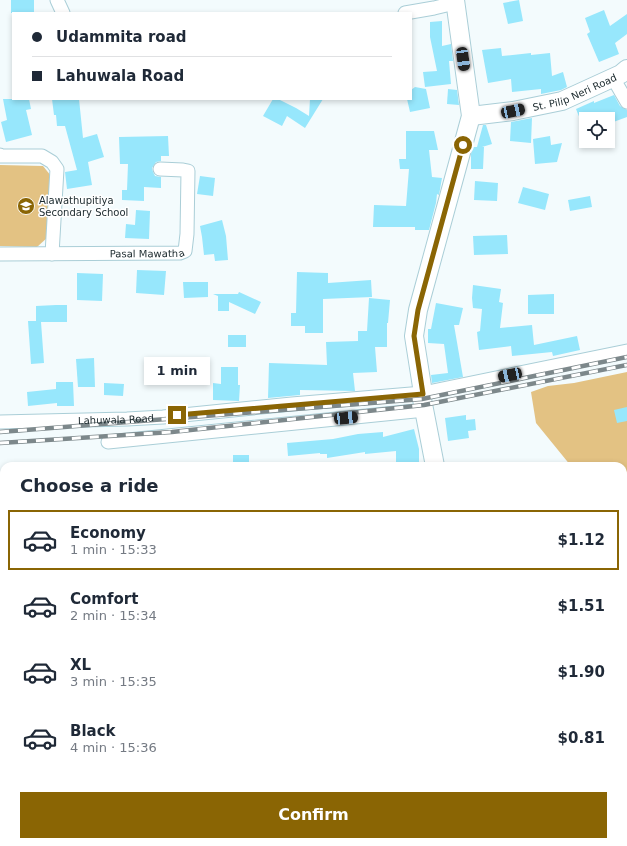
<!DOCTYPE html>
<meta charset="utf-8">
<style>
body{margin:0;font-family:"DejaVu Sans",sans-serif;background:#f6f6f7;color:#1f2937;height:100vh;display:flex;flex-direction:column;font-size:15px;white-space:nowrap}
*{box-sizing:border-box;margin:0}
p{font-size:13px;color:#747a83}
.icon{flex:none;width:22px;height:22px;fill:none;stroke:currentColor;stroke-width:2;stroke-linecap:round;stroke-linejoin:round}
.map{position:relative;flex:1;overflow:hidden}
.drawer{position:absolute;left:0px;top:462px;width:627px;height:384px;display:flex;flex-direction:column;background:#fff;border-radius:12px 12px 0 0;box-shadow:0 2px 6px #0003}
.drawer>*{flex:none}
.guide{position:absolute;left:12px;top:12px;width:400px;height:88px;border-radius:0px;box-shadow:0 2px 6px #0003;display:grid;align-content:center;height:88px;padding:0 20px;background:#fff}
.fabs{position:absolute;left:579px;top:112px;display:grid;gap:8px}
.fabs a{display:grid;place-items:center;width:36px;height:36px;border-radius:0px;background:#fff;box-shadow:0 2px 6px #0003;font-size:20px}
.end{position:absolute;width:18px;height:18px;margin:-9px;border:5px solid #8a6504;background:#fff;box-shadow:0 0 0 2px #fff}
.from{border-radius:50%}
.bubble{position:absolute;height:28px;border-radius:0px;background:#fff;box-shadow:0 2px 6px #0003;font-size:13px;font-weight:800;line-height:28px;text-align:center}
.car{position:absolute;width:12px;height:24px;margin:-12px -6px;border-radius:5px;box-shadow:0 0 3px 1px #0007;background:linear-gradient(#222 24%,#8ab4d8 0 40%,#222 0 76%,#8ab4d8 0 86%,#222 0)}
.guide b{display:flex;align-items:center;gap:14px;height:38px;font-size:15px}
.guide b+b{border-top:1px solid #e0e1e3}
.guide i{width:10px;height:10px;background:#1f2937}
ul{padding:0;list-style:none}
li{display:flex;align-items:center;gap:12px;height:60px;margin:0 8px 6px;padding:0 12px;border:2px solid transparent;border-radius:0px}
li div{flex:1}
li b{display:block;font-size:15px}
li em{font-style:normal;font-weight:800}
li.current{border-color:#8a6504}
li>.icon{width:36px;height:36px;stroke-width:1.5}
h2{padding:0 20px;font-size:18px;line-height:48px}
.cta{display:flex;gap:8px;margin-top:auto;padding:8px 20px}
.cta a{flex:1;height:46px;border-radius:0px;background:#8a6504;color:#fff;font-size:16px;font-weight:800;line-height:46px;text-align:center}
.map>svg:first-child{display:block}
</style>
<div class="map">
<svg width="627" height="846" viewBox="0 0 627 846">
<rect width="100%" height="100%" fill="#f3fbfd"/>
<g fill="#e3c283">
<polygon points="0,165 43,166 51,176 48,237 37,247 0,246"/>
<polygon points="627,372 627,522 623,517 623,466 571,466 536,423 531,392 548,386 574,383"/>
<polygon points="627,602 627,846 487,846 488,842 623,842 623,613"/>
<polygon points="0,642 4,643 4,842 250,842 252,846 0,846"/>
</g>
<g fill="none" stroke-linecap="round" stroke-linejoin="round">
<g stroke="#bd984d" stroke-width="13">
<polyline points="623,805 627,804"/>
<polyline points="491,846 492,842"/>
</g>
</g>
<g fill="#97e7fc">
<rect x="11" y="0" width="23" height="13"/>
<polygon points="519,0 523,21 508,24 503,3"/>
<polygon points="604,10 610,26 627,14 627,34 615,43 619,54 599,62 587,34 590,32 585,18"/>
<polygon points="442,21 442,46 451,44 453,61 449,61 451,84 425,87 423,72 437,71 430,37 430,22"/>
<polygon points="501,48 502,56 531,53 531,55 550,53 552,76 563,72 567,87 561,90 541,94 541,89 512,92 511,79 488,83 482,50"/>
<polygon points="415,87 426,89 430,108 410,112 407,99 411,99 411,90"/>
<polygon points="448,89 457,90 459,105 447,104"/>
<polygon points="614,95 620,106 627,110 627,117 608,124 608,119 580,119 576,109 594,101 594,103"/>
<polygon points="3,99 29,99 31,109 26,110 32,135 6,142 1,122 7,120"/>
<polygon points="52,99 79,99 83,138 97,134 104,157 88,162 92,185 67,189 65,172 77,170 65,126 57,126 56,115 54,115"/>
<polygon points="273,99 278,99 296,108 309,116 310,99 323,99 305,128 287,116 282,126 263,116"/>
<polygon points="532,118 531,143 510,141 511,122"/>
<polygon points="483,125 486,125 492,144 482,147 484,147 483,169 471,169 471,154 473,147 477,147"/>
<polygon points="406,131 434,131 438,150 429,150 432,177 442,178 439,195 437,194 436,203 429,230 415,230 415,227 373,227 374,205 406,206 409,169 400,169 399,159 406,159"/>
<polygon points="168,136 169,156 161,156 161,161 156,162 152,168 153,172 155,176 161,177 161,188 144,187 144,201 122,200 122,190 127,190 128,164 120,164 119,137"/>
<polygon points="550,136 551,145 562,143 557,162 535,164 533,139"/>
<polygon points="200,176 215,178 213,196 197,194"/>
<polygon points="475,181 498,183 497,201 474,200"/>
<polygon points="523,187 549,194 545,210 518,203"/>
<polygon points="590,196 592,207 570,211 568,200"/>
<polygon points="136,210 150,211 149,239 125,238 126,224 135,225"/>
<polygon points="222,220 226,236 228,260 215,261 214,254 204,255 202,237 200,226"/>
<polygon points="507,235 508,254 474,255 473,236"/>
<polygon points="137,270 166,271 164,295 136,293"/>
<polygon points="297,272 328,273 328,283 371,280 372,297 323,299 323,333 305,333 305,326 291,326 291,313 296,313"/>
<polygon points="77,273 103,274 102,301 77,300"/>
<polygon points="183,282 208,282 208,297 184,298"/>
<polygon points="473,285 501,289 499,302 503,303 500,328 532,325 534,345 577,336 580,350 553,356 552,352 512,356 511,346 479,350 477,332 480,331 482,309 473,308 472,298"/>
<polygon points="239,292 261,302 255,314 229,302 229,311 218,311 218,296 213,294 238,294"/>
<polygon points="554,294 554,314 528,314 528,295"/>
<polygon points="369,298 390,300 388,323 387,323 387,347 375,347 377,372 353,373 355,391 300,390 300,395 268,398 269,363 327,365 326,342 358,341 358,331 367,331"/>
<polygon points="436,303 463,308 459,325 454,325 463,377 432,383 431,375 448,373 444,344 428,343 428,329 431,329"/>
<polygon points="56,305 67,305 67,322 41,322 44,363 31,364 28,321 36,321 36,306"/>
<rect x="228" y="335" width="18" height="12"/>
<polygon points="94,358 95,387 78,387 76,359"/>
<polygon points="221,367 238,367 238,385 240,385 239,401 213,400 213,383 221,384"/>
<polygon points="56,382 73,382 74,406 57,406 57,403 28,406 27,392 56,389"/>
<polygon points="104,383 124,384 123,396 104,395"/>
<polygon points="627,407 627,421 617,423 614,410"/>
<polygon points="466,415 466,420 475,419 476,430 468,431 469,438 448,441 445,418"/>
<polygon points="414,429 419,449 419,466 396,466 396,451 365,454 365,452 327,458 327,454 320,454 320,453 288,456 287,443 333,439 358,434 383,432 383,437"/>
<rect x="233" y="455" width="16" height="11"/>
</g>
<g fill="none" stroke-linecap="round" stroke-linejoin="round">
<g stroke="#aaced7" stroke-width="15">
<g id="street">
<polyline points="57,0 63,13"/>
<polyline points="405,13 434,8 455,3"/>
<polyline points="613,78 627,102"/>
<polyline points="0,155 1,156 42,156 52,162 57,169 52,254"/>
<path id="s1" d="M0 254 180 253 185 251 187 234 188 171 183 170 160 169"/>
<path id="s2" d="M0 422 127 419 163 417 292 404 423 393 627 351"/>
<polyline points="108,442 425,410"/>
<polyline points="0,530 4,531"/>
<polyline points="623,575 624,575"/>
</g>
</g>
<g stroke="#aaced7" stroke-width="20">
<g id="secondary">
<path id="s3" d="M471 116 513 111 562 101 621 74 627 69"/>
<polyline points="435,466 422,399 423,393 414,336 418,310 471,116 455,0"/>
<polyline points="437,846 437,842"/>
</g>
</g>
<use href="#street" stroke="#fff" stroke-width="13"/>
<use href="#secondary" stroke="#fff" stroke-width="18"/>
<g stroke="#7d888b" stroke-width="4.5">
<g id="rail">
<polyline points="0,432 422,399 627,357"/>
<polyline points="0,443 172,432 424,405 627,365"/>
</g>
</g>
<use href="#rail" stroke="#fff" stroke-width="3" stroke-dasharray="9" stroke-linecap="butt"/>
</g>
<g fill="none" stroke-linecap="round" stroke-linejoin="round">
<polyline stroke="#8a6504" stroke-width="5" points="177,415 423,394 414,336 418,310 463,145"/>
</g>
<defs>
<g id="school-disc" transform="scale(0.9)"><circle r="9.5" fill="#8a6504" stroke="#fff"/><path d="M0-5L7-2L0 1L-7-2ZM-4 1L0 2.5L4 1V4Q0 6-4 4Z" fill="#fff"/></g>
</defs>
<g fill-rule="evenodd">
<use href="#school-disc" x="26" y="206"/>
</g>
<g text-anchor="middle" stroke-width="3" stroke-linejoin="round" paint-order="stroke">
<g font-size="10" fill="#1b292d" stroke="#fff">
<text dy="4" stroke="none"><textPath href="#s3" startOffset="107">St. Pilip Neri Road</textPath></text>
<text dy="4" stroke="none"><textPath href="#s1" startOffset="147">Pasal Mawatha</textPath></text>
<text dy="4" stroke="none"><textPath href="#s2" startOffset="116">Lahuwala Road</textPath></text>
</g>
<g font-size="10" fill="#1b292d" stroke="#fff" text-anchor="start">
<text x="39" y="204">Alawathupitiya<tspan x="39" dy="12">Secondary School</tspan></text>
</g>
</g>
</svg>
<div class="fabs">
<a><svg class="icon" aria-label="locate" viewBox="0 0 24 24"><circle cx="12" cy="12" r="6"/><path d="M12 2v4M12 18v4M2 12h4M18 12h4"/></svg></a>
</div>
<i class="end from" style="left:463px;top:145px"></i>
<i class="end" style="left:177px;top:415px"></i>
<div class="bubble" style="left:144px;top:357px;width:66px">1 min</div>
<i class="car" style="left:463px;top:59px;rotate:172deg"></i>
<i class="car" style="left:513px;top:111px;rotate:78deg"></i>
<i class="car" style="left:510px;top:375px;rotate:258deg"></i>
<i class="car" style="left:346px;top:418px;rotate:84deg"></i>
<div class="guide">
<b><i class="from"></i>Udammita road</b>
<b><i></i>Lahuwala Road</b>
</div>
<section class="drawer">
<h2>Choose a ride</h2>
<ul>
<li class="current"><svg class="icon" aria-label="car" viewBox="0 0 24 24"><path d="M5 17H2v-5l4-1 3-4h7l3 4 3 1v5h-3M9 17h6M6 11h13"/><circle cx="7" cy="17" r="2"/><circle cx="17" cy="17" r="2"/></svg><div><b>Economy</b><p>1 min · 15:33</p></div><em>$1.12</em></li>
<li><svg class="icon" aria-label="car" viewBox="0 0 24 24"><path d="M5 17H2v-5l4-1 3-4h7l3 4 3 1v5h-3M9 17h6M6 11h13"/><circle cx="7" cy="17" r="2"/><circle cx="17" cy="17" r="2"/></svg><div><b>Comfort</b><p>2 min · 15:34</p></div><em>$1.51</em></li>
<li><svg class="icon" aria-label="car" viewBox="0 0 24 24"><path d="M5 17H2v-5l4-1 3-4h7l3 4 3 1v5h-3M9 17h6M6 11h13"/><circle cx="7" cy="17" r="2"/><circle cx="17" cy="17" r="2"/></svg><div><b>XL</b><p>3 min · 15:35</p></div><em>$1.90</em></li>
<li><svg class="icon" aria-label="car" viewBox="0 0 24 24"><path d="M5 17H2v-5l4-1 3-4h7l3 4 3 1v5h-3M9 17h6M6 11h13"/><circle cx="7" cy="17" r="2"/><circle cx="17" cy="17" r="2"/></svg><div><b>Black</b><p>4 min · 15:36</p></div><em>$0.81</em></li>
</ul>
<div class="cta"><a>Confirm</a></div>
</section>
</div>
